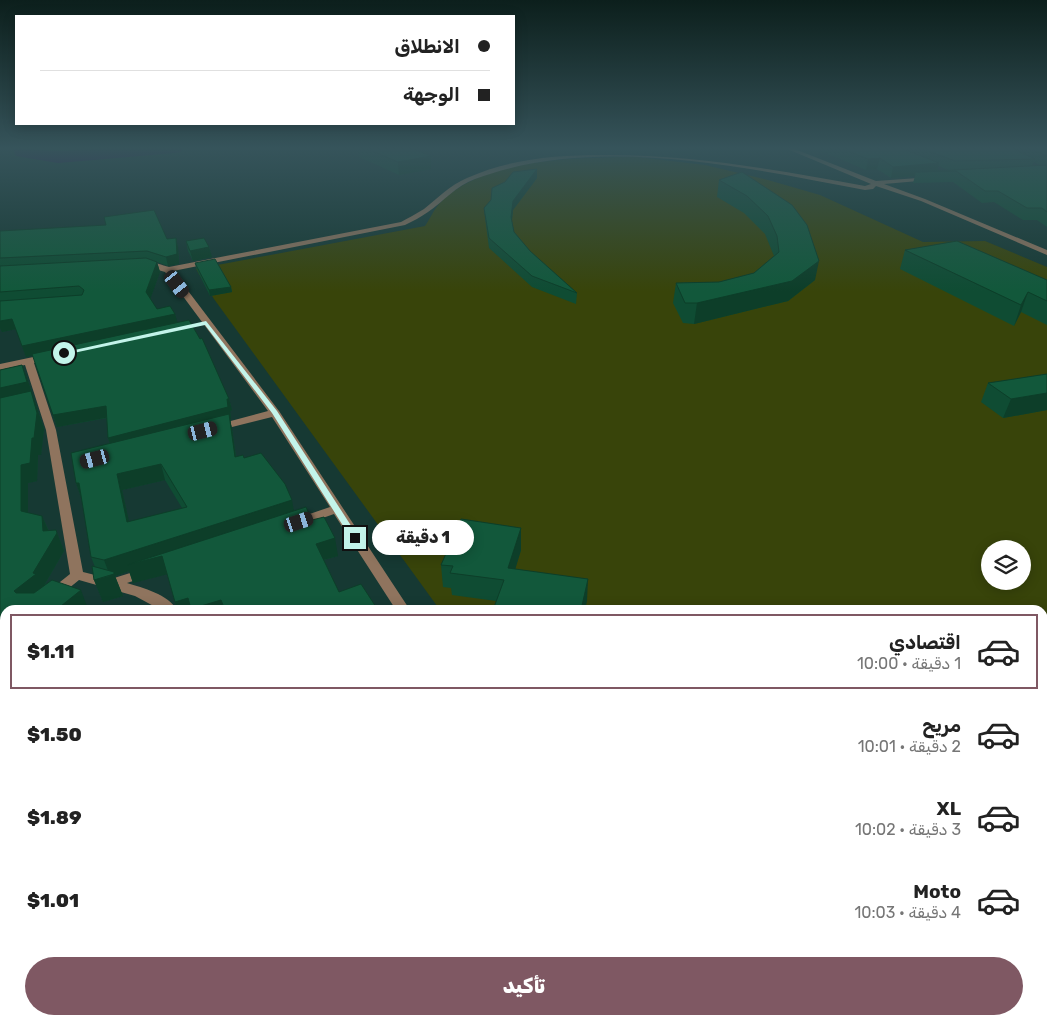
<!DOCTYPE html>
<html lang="ar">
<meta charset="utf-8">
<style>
body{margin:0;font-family:Rubik,"Noto Sans Arabic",sans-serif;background:#f2f2f2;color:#222;direction:rtl;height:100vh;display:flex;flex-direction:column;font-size:19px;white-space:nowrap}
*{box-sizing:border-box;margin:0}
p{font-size:16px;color:#767676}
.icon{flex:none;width:28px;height:28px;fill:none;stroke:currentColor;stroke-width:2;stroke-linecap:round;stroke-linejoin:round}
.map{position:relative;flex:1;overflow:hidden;direction:ltr}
.details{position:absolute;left:0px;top:605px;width:1048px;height:420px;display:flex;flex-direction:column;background:#fff;border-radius:15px 15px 0 0;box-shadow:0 2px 12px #0003;direction:rtl}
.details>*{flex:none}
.guide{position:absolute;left:15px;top:15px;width:500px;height:110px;border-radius:0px;box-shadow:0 2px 12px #0003;direction:rtl;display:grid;align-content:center;height:110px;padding:0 25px;background:#fff}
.tools{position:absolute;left:981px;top:540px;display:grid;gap:10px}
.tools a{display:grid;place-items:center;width:50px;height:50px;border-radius:50%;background:#fff;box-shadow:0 2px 12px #0003;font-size:25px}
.end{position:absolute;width:22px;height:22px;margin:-11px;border:6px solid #c3f4ea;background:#111;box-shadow:0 0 0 2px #111}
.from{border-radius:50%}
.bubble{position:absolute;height:35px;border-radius:18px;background:#fff;box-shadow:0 2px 12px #0003;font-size:16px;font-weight:800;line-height:35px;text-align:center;direction:rtl}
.car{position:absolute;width:15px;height:30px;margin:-15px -8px;border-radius:6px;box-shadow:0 0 4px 1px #0007;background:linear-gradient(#222 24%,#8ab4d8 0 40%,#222 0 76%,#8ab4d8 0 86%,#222 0)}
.guide b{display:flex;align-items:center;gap:18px;height:48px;font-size:19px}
.guide b+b{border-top:1px solid #e0e0e0}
.guide i{width:12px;height:12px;background:#222}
ul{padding:9px 0 0;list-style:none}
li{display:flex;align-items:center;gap:15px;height:75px;margin:0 10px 8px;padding:0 15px;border:2px solid transparent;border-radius:0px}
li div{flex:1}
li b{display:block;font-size:19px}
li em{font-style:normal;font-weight:800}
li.on{border-color:#7f5863}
li>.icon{width:45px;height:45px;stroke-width:1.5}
.button{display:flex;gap:10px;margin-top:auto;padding:10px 25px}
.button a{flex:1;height:58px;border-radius:30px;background:#7f5863;color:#fff;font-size:20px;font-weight:800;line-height:58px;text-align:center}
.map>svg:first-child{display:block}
</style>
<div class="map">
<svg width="1047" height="1025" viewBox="0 0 1047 1025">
<rect width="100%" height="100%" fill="#163933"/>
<path fill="#38440a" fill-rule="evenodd" d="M637 157 705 165 768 180 820 195 923 242 985 241 1047 267V1025H740L737 1020H1042V610H440L214 299 196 269 425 226C430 219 434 209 440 203 484 157 577 158 637 157ZM990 549H1022V581H990Z"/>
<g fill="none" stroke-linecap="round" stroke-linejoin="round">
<polygon fill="#2c054f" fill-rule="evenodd" points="13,148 58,151 109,148 184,148 181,152 175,153 58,163 16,156"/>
<g fill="#8f745e" fill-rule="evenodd">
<path d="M785 148H792L876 181 932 177 930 180 884 184 925 199 1047 250V255L921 201 876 186 873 189 865 190C742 167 596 134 475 179 456 186 444 201 428 212 421 217 413 221 405 225L173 271 279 411 410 610H396L334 514 300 526H292L290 523 292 520 330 507 272 417 216 431 212 430 211 428 212 426 268 411 165 272 138 264C147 259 159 264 169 267L401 222C408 218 416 214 424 209 438 198 450 185 467 178 509 159 555 155 601 155 691 154 777 170 865 186L871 184Z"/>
<path d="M38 356 43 359 34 363 56 430 83 572 111 579 146 568 151 569 153 572 151 575 127 583C143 588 168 594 177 610H161L135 596 79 580 42 610H25L70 574 46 430 25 365 0 370V364Z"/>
<polygon points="0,825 5,827 5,843 0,841"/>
<polygon points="46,1020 74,1020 72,1025 44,1025"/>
<polygon points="508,1020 535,1020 533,1025 506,1025"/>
<polygon points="670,1020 694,1020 696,1025 672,1025"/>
</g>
</g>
<g fill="#0f4c33" fill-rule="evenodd">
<polygon points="358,148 411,148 431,169 399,175 359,157"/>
<polygon points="668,148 737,148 675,153"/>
<path d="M814 148H1047V227L1037 220H1023L994 202 982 203 953 182 913 183 915 176 891 178 877 169 866 170ZM1034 162 1040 165H1032ZM938 166 948 170 937 171Z"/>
<polygon points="537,169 537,178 513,210 512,221 514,232 530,251 577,293 576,304 532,287 489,248 485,218 484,208 491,200"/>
<polygon points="742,172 815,280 788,301 694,324 683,323 673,303 676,283 719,282 754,273 774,256 765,234 744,213 717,197 719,180"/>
<path d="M0 231 167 239 176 238 178 247 179 264 168 266 157 262 160 272 150 299 157 309 175 314 177 323 229 399 232 410 230 411 231 419H230L232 429 236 456 244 458 294 511 312 520 338 556 324 560 339 592 378 610H177L167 574 133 583 129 571 115 576 123 596 103 602 94 580 95 567 91 557 82 500 76 483 110 443 108 438 107 418 57 427 33 355 26 357 16 329 2 332 0 328ZM165 480 182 508 129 522 122 490Z"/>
<polygon points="186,241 209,247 212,257 193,261 188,251"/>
<polygon points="905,250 1047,280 1047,325 1021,312 1014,326 900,269"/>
<polygon points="195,263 231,287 232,292 210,296 196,268"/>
<polygon points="22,365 28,381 44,429 41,455 38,455 37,481 28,483 28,513 42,516 49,531 56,530 64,551 45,584 88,609 87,610 5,610 5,696 0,695 0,370"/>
<polygon points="1047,374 1047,410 1003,418 981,402 988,383"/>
<polygon points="521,550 515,569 587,601 496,601 452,595 451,588 443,587 441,565"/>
<polygon points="0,698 5,701 5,759 0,756"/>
<polygon points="1047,725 1047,907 1042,902 1042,727"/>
<polygon points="780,1020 893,1020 897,1025 783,1025"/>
</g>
<g fill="#0d3e29">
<polygon points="676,148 737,148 675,153"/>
<polygon points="431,156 431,169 399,175 398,162"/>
<polygon points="880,158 877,169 866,170 868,159"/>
<polygon points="939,163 937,172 916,172 915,176 891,178 893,167"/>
<polygon points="537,169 537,178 513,210 511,227 511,217 513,201"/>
<polygon points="176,238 178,247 179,264 168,266 166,257"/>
<polygon points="209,247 212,257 193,261 190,251"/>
<polygon points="819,261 815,280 788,301 694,324 697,303"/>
<polygon points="157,262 160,272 149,302 146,292"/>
<polygon points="231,287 232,292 210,296 209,290"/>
<polygon points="1028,292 1021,312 1014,326 1021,305"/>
<polygon points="175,314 178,324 26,357 22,346"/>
<polygon points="12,319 16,329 2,332 0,328 0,321"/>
<polygon points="22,365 28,381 44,429 41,455 38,455 37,481 28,483 28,529 21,511 0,406 0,388"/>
<polygon points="1047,393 1047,410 1003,418 1011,399"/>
<polygon points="229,399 232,410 230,411 231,419 230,419 232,429 238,473 112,449 108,438"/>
<polygon points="106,406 110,417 57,427 53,415"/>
<polygon points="161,464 165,480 122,490 133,539 127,522 117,474"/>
<polygon points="76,483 79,483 82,500"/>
<polygon points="292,500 295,517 168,574 133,583 129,571 115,576 123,596 103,602 94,580 110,576 104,560"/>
<polygon points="42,516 50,534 56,530 64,551 42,589 23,610 14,591 43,531"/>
<polygon points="521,528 521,550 509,590 508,568"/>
<polygon points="335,538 338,556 319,561 316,544"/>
<polygon points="588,579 587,601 585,610 581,610"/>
<polygon points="81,590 88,609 87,610 56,610"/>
<polygon points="188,598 221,600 224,610 177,610 175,602"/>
<polygon points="0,900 2,905 5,910 5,930 0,912"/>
<polygon points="5,958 5,979 0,981 0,961"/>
<polygon points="273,1020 279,1020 274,1023"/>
</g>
<g fill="#12583b" stroke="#0d3e29" fill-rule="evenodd">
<polygon points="365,148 411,148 431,156 398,162"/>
<polygon points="840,148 901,148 939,163 893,167 880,158 868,159"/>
<polygon points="920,148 1011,148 1035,159 955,161"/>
<polygon points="1028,148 1047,148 1047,156"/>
<polygon points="1047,165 1047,212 1042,208 1027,208 998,191 985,191 956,171 916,172"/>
<polygon points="537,169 513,201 511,217 514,232 530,251 577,293 532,276 489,238 484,208 491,200 492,188 505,182 513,172"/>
<polygon points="742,172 792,205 807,225 819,261 792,281 697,303 685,303 676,283 719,282 754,273 779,252 777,236 768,216 747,196 719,180"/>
<polygon points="154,210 167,239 176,238 177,254 166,257 147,251 0,258 0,231 106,225 104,217"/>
<polygon points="204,238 209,247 190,251 186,241"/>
<polygon points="957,241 1047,280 1047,301 1028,292 1021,305 905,250"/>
<polygon points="146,258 157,262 146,292 157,309 170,306 175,314 22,346 12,319 0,321 0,301 82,295 84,290 79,286 0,292 0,266"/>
<polygon points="215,259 231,287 209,290 195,263"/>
<polygon points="189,320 200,339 202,338 229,399 227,399 228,407 108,438 106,406 53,415 32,354"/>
<polygon points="22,365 27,382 0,388 0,370"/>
<polygon points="1047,374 1047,393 1011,399 988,383"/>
<polygon points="31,391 37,413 34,438 32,438 30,463 21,465 21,511 42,516 43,531 56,530 57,533 33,573 36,574 14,591 16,593 34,593 52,580 81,590 56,610 5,610 5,680 0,679 0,398"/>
<path d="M229 414 235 457 243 455 244 458 261 453 285 484 292 500 104 560 91 557 79 483H76L71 453ZM161 464 187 507 127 522 117 474Z"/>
<polygon points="306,507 312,520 324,517 335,538 316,544 339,592 361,584 378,610 225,610 221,600 191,609 188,598 175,602 162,556 127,565"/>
<polygon points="461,519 521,528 508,568 588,579 581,610 493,610 504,580 450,573 453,566 441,565"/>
<polygon points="92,566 114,572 114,574 94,580"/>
<polygon points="0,698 5,701 5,745 0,743"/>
<polygon points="1047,725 1047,858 1042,854 1042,727"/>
<polygon points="0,912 5,930 5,958 0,961"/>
<polygon points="578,1020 608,1020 610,1025 566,1025 565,1023"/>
<polygon points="808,1020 893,1020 897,1025 812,1025"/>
</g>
<linearGradient id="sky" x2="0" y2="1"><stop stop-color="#0c1f1c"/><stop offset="0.51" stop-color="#36545b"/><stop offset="1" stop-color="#36545b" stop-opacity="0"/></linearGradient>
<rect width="1047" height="291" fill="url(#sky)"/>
<polygon fill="#c3f4ea" points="206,321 277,411 359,538 358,540 352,540 272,413 205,325 64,355 61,353"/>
</svg>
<div class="tools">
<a><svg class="icon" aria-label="layers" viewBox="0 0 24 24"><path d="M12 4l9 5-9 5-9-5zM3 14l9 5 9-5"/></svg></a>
</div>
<i class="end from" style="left:64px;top:353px"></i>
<i class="end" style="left:355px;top:538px"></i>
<div class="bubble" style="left:372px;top:520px;width:102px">1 دقيقة</div>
<i class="car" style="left:177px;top:284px;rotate:143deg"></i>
<i class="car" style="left:203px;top:431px;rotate:76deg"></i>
<i class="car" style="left:95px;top:459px;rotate:255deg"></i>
<i class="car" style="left:299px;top:522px;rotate:72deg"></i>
<div class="guide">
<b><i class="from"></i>الانطلاق</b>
<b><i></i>الوجهة</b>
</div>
<section class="details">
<ul>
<li class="on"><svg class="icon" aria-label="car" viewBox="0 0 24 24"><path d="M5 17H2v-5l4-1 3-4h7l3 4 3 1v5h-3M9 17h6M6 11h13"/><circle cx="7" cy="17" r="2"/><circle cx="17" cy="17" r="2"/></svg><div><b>اقتصادي</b><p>1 دقيقة · 10:00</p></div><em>$1.11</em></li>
<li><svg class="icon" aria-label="car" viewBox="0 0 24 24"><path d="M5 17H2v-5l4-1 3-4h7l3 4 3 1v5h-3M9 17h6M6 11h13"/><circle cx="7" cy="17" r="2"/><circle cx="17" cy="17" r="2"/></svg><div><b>مريح</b><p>2 دقيقة · 10:01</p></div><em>$1.50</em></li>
<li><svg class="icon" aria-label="car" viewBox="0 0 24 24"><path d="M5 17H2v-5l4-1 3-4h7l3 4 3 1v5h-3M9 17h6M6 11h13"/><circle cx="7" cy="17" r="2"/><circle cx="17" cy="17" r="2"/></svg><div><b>XL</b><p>3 دقيقة · 10:02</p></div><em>$1.89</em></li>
<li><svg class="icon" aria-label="car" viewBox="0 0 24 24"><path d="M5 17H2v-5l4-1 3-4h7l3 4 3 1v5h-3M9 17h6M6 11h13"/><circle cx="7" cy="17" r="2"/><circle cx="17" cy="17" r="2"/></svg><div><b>Moto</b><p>4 دقيقة · 10:03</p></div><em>$1.01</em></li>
</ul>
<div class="button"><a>تأكيد</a></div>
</section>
</div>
